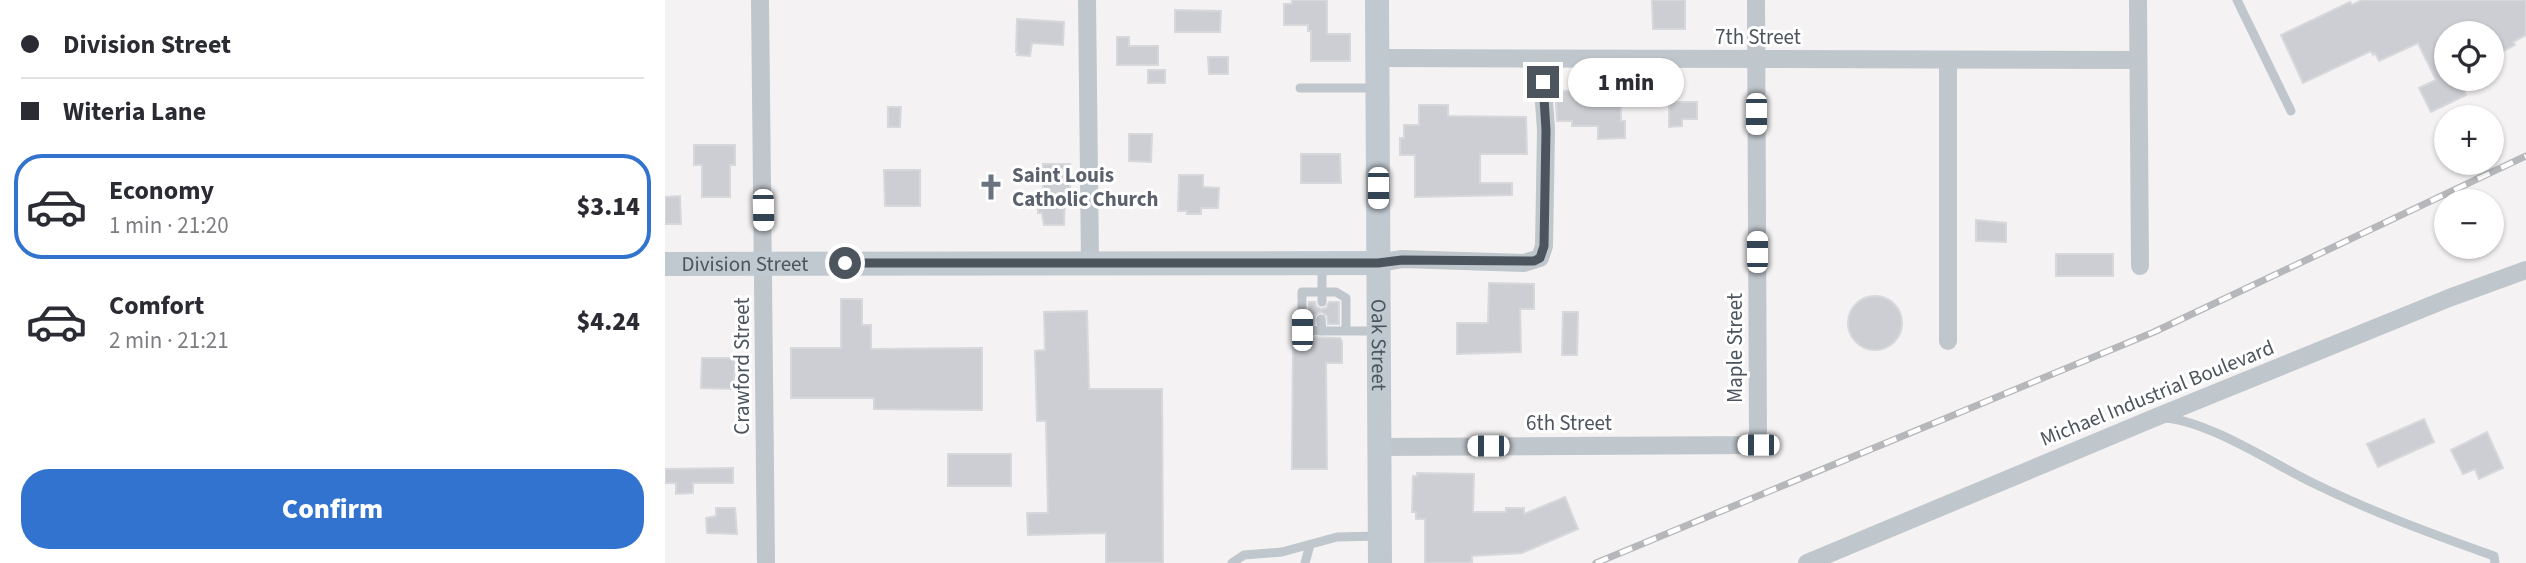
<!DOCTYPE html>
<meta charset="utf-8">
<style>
body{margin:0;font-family:"Source Sans 3",sans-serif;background:#f7f7f7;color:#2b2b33;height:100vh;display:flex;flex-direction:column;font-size:26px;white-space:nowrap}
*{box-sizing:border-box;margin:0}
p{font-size:23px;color:#7c7c81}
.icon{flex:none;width:38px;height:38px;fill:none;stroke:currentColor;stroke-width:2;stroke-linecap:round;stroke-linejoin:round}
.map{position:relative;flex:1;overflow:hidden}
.details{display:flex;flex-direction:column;background:#fff;width:665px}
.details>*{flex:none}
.top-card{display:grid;align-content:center;height:154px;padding:0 21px;background:#fff}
.buttons{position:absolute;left:1769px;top:21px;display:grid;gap:14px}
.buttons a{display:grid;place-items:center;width:70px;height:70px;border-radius:50%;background:#fff;box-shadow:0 2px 5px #0004;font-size:35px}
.end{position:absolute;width:32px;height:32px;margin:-16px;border:9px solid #4c545d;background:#fff;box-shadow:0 0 0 4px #fff}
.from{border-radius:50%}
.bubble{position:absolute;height:49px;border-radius:24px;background:#fff;box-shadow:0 2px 5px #0004;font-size:23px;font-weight:800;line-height:49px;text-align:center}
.car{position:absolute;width:21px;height:42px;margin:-21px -10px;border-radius:9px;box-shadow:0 0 5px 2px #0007;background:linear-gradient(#fff 24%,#345 0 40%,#fff 0 76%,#345 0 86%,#fff 0)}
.top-card b{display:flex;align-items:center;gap:24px;height:66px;font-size:26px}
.top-card b+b{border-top:2px solid #e1e1e2}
.top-card i{width:18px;height:18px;background:#2b2b33}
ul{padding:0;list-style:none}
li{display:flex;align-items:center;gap:21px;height:105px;margin:0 14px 10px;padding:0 7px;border:4px solid transparent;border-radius:28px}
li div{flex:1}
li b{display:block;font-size:26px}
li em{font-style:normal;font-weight:800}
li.current{border-color:#3173cf}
li>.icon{width:63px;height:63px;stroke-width:1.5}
.primary-button{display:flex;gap:14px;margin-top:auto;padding:14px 21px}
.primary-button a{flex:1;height:80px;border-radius:28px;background:#3173cf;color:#fff;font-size:28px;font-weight:800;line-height:80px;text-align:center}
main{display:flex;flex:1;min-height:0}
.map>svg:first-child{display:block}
</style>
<main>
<section class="details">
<div class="top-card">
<b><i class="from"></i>Division Street</b>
<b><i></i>Witeria Lane</b>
</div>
<ul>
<li class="current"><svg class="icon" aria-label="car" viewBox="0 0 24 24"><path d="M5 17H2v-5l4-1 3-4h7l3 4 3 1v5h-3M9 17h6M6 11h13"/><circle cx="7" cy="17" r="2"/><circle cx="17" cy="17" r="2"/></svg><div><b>Economy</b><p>1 min · 21:20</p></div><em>$3.14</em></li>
<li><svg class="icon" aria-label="car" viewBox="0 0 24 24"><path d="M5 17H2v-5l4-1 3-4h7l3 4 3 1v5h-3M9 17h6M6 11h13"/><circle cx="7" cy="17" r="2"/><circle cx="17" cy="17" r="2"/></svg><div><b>Comfort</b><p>2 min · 21:21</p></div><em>$4.24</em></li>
</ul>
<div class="primary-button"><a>Confirm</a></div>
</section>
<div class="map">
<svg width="1861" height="563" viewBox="0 0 1861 563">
<rect width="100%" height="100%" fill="#f4f2f2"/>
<g fill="#cdced3" stroke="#d7d8dc" stroke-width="2">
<polygon points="627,0 662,0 662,34 685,34 685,61 646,61 646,31 643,31 643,25 619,25 619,4 627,4"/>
<polygon points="987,0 1020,0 1020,29 988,29"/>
<polygon points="1697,0 1861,0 1861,35 1848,42 1850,45 1827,57 1827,33 1782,33 1782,79 1793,79 1801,95 1766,112 1754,88 1771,80 1753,43 1714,61 1710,53 1708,55 1706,51 1638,83 1616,35 1685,2 1687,5"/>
<polygon points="510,10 556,11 555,32 510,32"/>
<polygon points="352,19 399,22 398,45 367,43 365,56 352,55 353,52 351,52"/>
<polygon points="452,37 464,37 464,46 493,46 493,65 452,65"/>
<polygon points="543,57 563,57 563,74 544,74"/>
<rect x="483" y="70" width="17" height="13"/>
<polygon points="955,90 956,121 960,121 960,138 933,139 933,126 907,126 907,121 892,121 890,91"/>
<polygon points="1004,102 1032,102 1032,119 1017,119 1017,126 1004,127"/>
<polygon points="754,105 783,105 783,116 861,117 862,154 815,154 815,183 847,183 847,195 750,197 750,155 735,155 735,138 739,138 739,125 754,125"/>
<polygon points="223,107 236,107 235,127 223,127"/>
<polygon points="464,134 487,134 486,162 464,161"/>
<polygon points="29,145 70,145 70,165 65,165 65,197 37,197 37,165 29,165"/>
<polygon points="636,154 675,154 676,183 636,183"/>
<polygon points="378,164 405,164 405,190 400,190 399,225 379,225 377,213 373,213 373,198 378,198"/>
<polygon points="219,170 255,170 255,206 220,206"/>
<polygon points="514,175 538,175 538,187 554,188 553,208 536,208 536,214 522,214 522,211 513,211"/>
<polygon points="15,196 16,224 0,224 0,197"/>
<polygon points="1311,220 1341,223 1341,242 1311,241"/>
<rect x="1391" y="254" width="57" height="22"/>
<polygon points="824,283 869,284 869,309 855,309 856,352 792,354 792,323 823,323"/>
<circle cx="1210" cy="323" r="27"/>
<polygon points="176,299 197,299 197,325 206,325 206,349 317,348 317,410 209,409 209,398 126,398 126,348 176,348"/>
<polygon points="644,302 650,302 651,306 656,309 661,308 664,302 674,302 674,324 663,324 662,316 656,312 650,315 649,324 644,323"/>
<polygon points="422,311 424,389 497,389 498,563 441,563 441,533 363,535 362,513 383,513 381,421 372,421 370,351 380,350 379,312"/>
<polygon points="898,312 913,312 912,355 897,355"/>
<polygon points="641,337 675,338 677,341 677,363 661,363 662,469 627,469 628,343 641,343"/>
<polygon points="37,358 70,358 69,389 36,388"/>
<polygon points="1759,419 1769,442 1713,467 1702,444"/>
<polygon points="1822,432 1838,468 1814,479 1810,469 1798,474 1786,450"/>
<rect x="283" y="454" width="63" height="32"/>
<polygon points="68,468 68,483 28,483 28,493 11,494 11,483 0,483 0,469"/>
<polygon points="752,473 809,474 808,512 841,512 841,508 859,508 859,514 900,497 913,529 857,553 807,556 807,563 760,563 760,519 751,519 751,512 747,512 748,476 752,476"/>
<polygon points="51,508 70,508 72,534 42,533 41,518 51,516"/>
</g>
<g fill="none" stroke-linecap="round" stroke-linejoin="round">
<g stroke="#bfc6cc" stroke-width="9">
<polyline points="1572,0 1626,111"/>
<polyline points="635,88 710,88"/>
<polyline points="657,302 657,265"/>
<polyline points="656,319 657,331 713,331"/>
<polyline points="657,331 637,330 637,292 671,292 681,298 681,330"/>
<path d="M1501 418C1545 422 1607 463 1648 483 1707 512 1767 534 1829 556L1830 563"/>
<polyline points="567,563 579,555 617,552 672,537 714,536"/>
<polyline points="640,563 645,545"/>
</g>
<g stroke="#bfc6cc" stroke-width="18">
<polyline points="95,0 101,563"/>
<polyline points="422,0 425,263"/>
<polyline points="1473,0 1475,266"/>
<polyline points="713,58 1473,60"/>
<polyline points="1283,60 1283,341"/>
<polyline points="713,263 737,259 859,263 875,258 879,246 881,130 876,59"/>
<polyline points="714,447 1093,445 1091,0"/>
<polyline points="1142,563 1489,418 1784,298 1861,270"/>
</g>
<g stroke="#c0c8d0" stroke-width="24">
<path id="s1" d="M712 0 715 563"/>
<path id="s2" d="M0 264 713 263"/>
</g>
<g stroke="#b5b7bb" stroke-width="7">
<polyline id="rail" points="931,563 1489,332 1861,156"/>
</g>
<use href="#rail" stroke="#fff" stroke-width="4.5" stroke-dasharray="13" stroke-linecap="butt"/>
</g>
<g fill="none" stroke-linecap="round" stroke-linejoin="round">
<polyline stroke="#4c545d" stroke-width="9" points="180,263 713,263 737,260 869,261 875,258 879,246 881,130 878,82"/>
</g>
<defs>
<g id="church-bare" transform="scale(2.1)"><path d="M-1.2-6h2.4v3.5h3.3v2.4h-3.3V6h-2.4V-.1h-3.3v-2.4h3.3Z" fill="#6b7280" stroke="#fff" stroke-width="2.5" paint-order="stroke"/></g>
</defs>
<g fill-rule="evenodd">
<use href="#church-bare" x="326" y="187"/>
</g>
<g text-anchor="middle" stroke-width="6" stroke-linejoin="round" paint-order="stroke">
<g font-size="21" fill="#4c545d" stroke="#fff">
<text x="1093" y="44">7th Street</text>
<text dy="7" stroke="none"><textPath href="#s2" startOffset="80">Division Street</textPath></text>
<text dy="7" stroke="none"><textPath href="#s1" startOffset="345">Oak Street</textPath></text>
<text transform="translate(1070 348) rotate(-90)" y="7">Maple Street</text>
<text transform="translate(77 366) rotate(-90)" y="7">Crawford Street</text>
<text transform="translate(1492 393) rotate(-22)" y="7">Michael Industrial Boulevard</text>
<text x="904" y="430">6th Street</text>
</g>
<g font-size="21" font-weight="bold" fill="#5b616d" stroke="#fff" text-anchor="start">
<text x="347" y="182">Saint Louis<tspan x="347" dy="24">Catholic Church</tspan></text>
</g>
</g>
</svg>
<div class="buttons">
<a><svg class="icon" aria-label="locate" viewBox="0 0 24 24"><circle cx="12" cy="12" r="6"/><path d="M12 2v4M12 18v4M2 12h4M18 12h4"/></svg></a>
<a>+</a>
<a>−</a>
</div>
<i class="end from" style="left:180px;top:263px"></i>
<i class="end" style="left:878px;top:82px"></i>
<div class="bubble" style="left:903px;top:58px;width:116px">1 min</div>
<i class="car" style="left:1091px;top:114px;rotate:180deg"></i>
<i class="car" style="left:713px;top:188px;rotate:180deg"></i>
<i class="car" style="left:98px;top:210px;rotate:179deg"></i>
<i class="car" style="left:1092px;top:252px;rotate:0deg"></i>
<i class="car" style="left:637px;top:330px;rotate:0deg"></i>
<i class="car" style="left:1093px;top:445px;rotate:270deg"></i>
<i class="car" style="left:823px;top:446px;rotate:270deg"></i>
</div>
</main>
